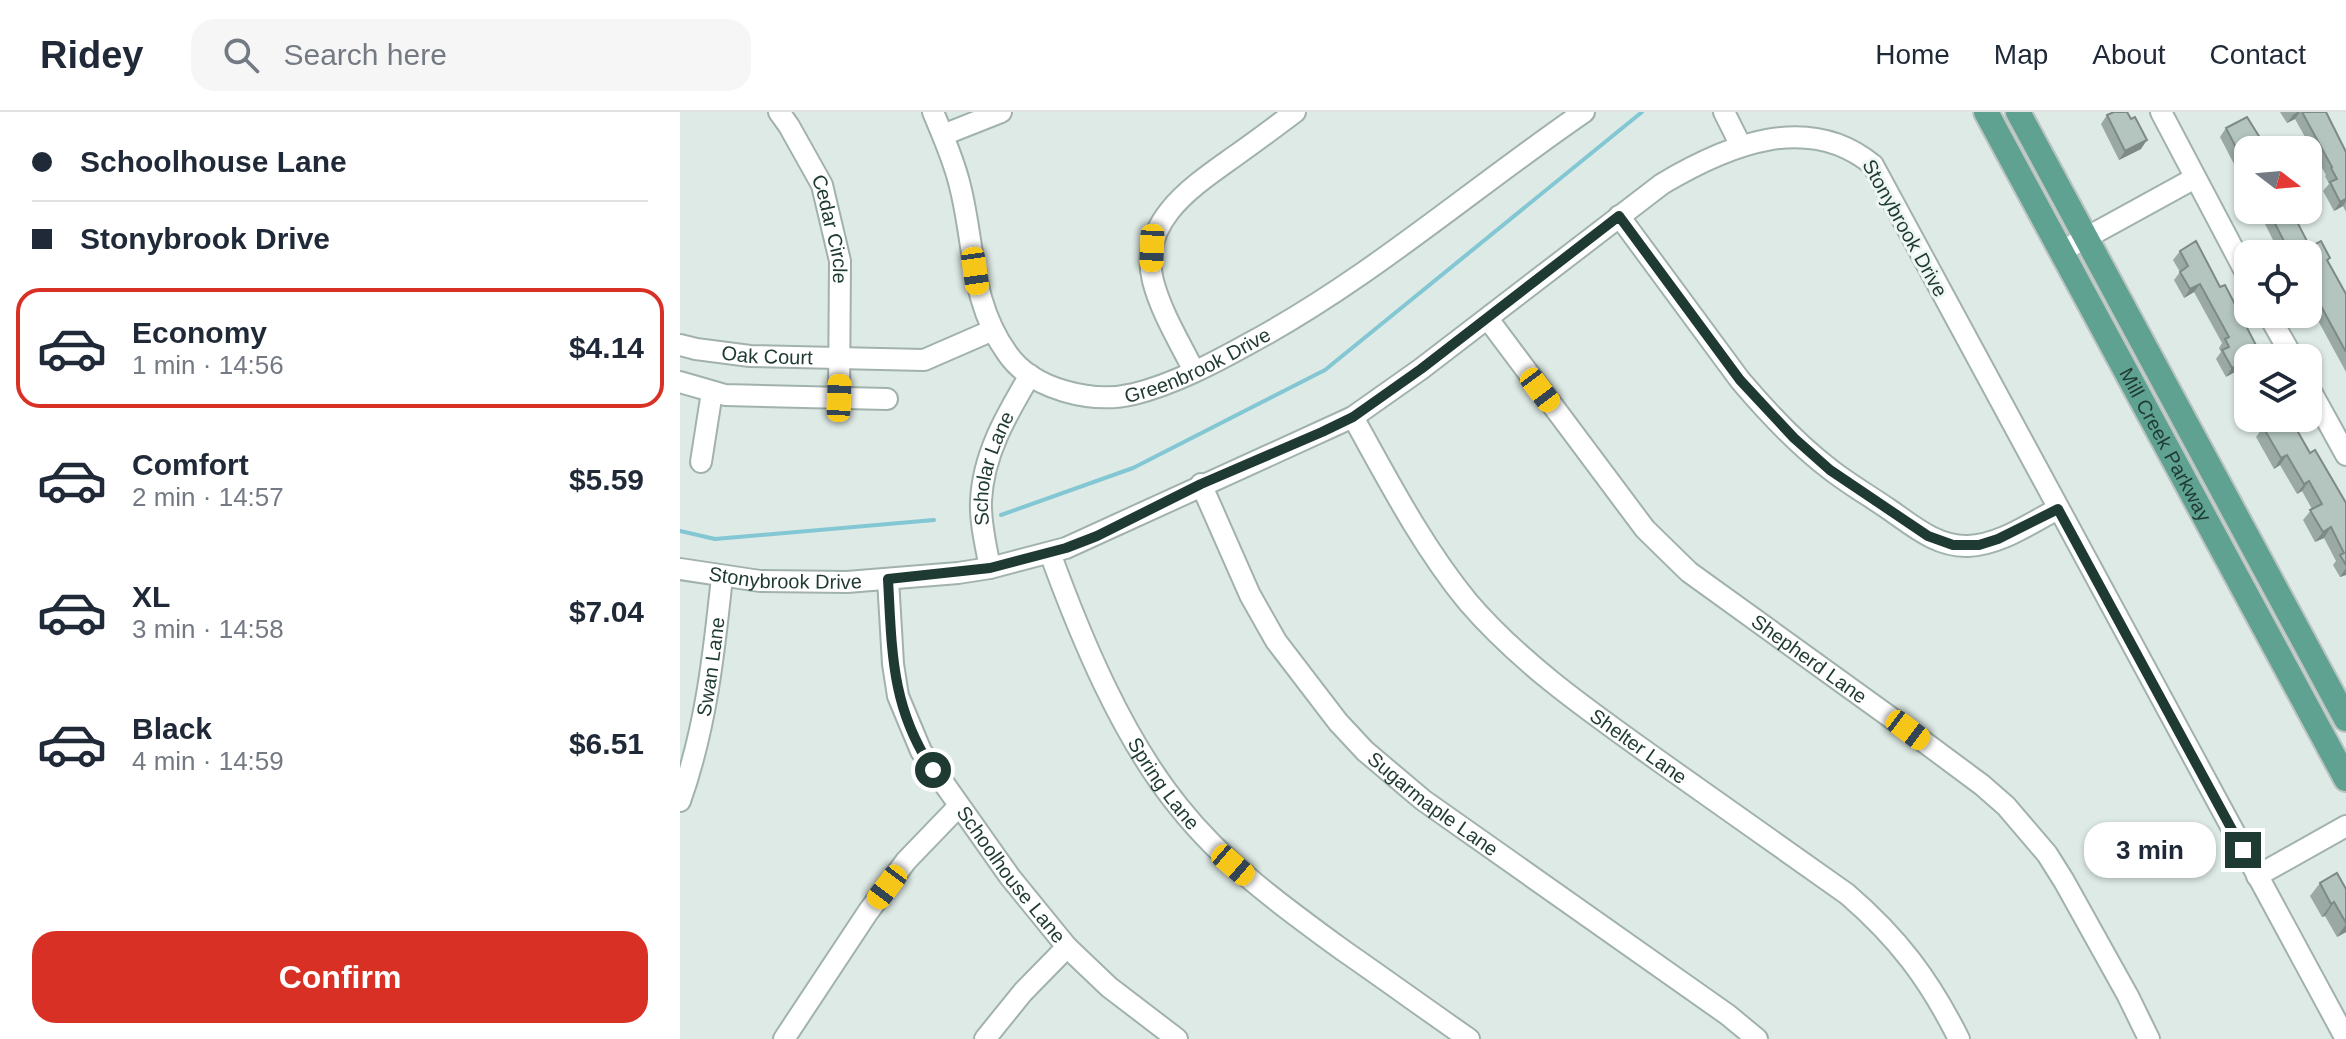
<!DOCTYPE html>
<meta charset="utf-8">
<style>
body{margin:0;font-family:Arial,sans-serif;background:#f6f6f7;color:#1f2937;height:100vh;display:flex;flex-direction:column;font-size:30px;white-space:nowrap}
*{box-sizing:border-box;margin:0}
p{font-size:26px;color:#747a83}
.icon{flex:none;width:44px;height:44px;fill:none;stroke:currentColor;stroke-width:2;stroke-linecap:round;stroke-linejoin:round}
.map{position:relative;flex:1;overflow:hidden}
.details{display:flex;flex-direction:column;background:#fff;width:680px}
.details>*{flex:none}
.hud{display:grid;align-content:center;height:176px;padding:0 32px;background:#fff}
.needle{width:52px;rotate:106deg}
.controls{position:absolute;left:1554px;top:24px;display:grid;gap:16px}
.controls a{display:grid;place-items:center;width:88px;height:88px;border-radius:16px;background:#fff;box-shadow:0 2px 6px #0004;font-size:40px}
.end{position:absolute;width:36px;height:36px;margin:-18px;border:10px solid #1f3a33;background:#fff;box-shadow:0 0 0 4px #fff}
.from{border-radius:50%}
.bubble{position:absolute;height:56px;border-radius:24px;background:#fff;box-shadow:0 2px 6px #0004;font-size:26px;font-weight:800;line-height:56px;text-align:center}
.car{position:absolute;width:24px;height:48px;margin:-24px -12px;border-radius:10px;box-shadow:0 0 6px 2px #0007;background:linear-gradient(#f5c518 24%,#345 0 40%,#f5c518 0 76%,#345 0 86%,#f5c518 0)}
.hud b{display:flex;align-items:center;gap:28px;height:76px;font-size:30px}
.hud b+b{border-top:2px solid #e0e1e3}
.hud i{width:20px;height:20px;background:#1f2937}
ul{padding:0;list-style:none}
li{display:flex;align-items:center;gap:24px;height:120px;margin:0 16px 12px;padding:0 16px;border:4px solid transparent;border-radius:24px}
li div{flex:1}
li b{display:block;font-size:30px}
li em{font-style:normal;font-weight:800}
li.active{border-color:#d93025}
li>.icon{width:72px;height:72px;stroke-width:1.5}
.cta{display:flex;gap:16px;margin-top:auto;padding:16px 32px}
.cta a{flex:1;height:92px;border-radius:24px;background:#d93025;color:#fff;font-size:32px;font-weight:800;line-height:92px;text-align:center}
header{display:flex;align-items:center;gap:48px;box-sizing:border-box;height:112px;padding:0 40px;background:#fff;border-bottom:2px solid #e0e1e3}
header strong{font-size:38px}
nav{display:flex;gap:44px;margin-inline-start:auto;font-size:28px}
.search{width:560px;height:72px;background:#f6f6f7;display:flex;align-items:center;gap:20px;box-sizing:border-box;padding:0 28px;border-radius:24px;color:#747a83;font-size:30px}
main{display:flex;flex:1;min-height:0}
.map>svg:first-child{display:block}
</style>
<header>
<strong>Ridey</strong>
<div class="search"><svg class="icon" aria-label="search" viewBox="0 0 24 24"><circle cx="10" cy="10" r="6"/><path d="M15 15l6 6"/></svg>Search here</div>
<nav><a>Home</a><a>Map</a><a>About</a><a>Contact</a></nav>
</header>
<main>
<section class="details">
<div class="hud">
<b><i class="from"></i>Schoolhouse Lane</b>
<b><i></i>Stonybrook Drive</b>
</div>
<ul>
<li class="active"><svg class="icon" aria-label="car" viewBox="0 0 24 24"><path d="M5 17H2v-5l4-1 3-4h7l3 4 3 1v5h-3M9 17h6M6 11h13"/><circle cx="7" cy="17" r="2"/><circle cx="17" cy="17" r="2"/></svg><div><b>Economy</b><p>1 min · 14:56</p></div><em>$4.14</em></li>
<li><svg class="icon" aria-label="car" viewBox="0 0 24 24"><path d="M5 17H2v-5l4-1 3-4h7l3 4 3 1v5h-3M9 17h6M6 11h13"/><circle cx="7" cy="17" r="2"/><circle cx="17" cy="17" r="2"/></svg><div><b>Comfort</b><p>2 min · 14:57</p></div><em>$5.59</em></li>
<li><svg class="icon" aria-label="car" viewBox="0 0 24 24"><path d="M5 17H2v-5l4-1 3-4h7l3 4 3 1v5h-3M9 17h6M6 11h13"/><circle cx="7" cy="17" r="2"/><circle cx="17" cy="17" r="2"/></svg><div><b>XL</b><p>3 min · 14:58</p></div><em>$7.04</em></li>
<li><svg class="icon" aria-label="car" viewBox="0 0 24 24"><path d="M5 17H2v-5l4-1 3-4h7l3 4 3 1v5h-3M9 17h6M6 11h13"/><circle cx="7" cy="17" r="2"/><circle cx="17" cy="17" r="2"/></svg><div><b>Black</b><p>4 min · 14:59</p></div><em>$6.51</em></li>
</ul>
<div class="cta"><a>Confirm</a></div>
</section>
<div class="map">
<svg width="1666" height="927" viewBox="0 0 1666 927">
<rect width="100%" height="100%" fill="#deeae5"/>
<g fill="none" stroke-linecap="round" stroke-linejoin="round">
<g stroke="#82c7d3" stroke-width="4">
<polyline points="321,403 453,356 645,258 962,0"/>
<polyline points="0,419 35,427 254,408"/>
</g>
<g stroke="#a1b2ac" stroke-width="24">
<g id="minor">
<path id="s1" d="M99 0 109 14 142 73 160 149 159 286"/>
<path id="s2" d="M253 0C263 24 274 48 280 74 295 133 290 189 327 241 352 278 413 292 454 282 494 272 534 251 570 231 689 167 793 76 904 0"/>
<polyline points="1044,0 1059,30"/>
<polyline points="1481,0 1568,165"/>
<polyline points="263,23 321,0"/>
<path d="M939 104 1060 268C1087 300 1117 332 1151 358 1169 372 1188 383 1207 396 1232 413 1256 435 1288 434 1320 433 1350 411 1378 397"/>
<polyline points="1382,139 1515,66"/>
<polyline points="1588,202 1613,246"/>
<path id="s3" d="M808 207 965 417 1009 460 1228 618 1302 673 1326 694 1367 742 1384 769 1448 884 1469 927"/>
<path id="s4" d="M0 233 16 237 70 244 244 248 313 218"/>
<path d="M514 259C500 231 481 200 473 169 458 109 513 74 555 44 575 30 595 15 615 0"/>
<polyline points="0,270 45,283 207,287"/>
<polyline points="1628,274 1666,343"/>
<path id="s5" d="M673 305C708 368 742 434 788 490 842 553 912 601 979 649 1042 693 1104 738 1167 782 1218 826 1249 867 1279 927"/>
<polyline points="21,350 32,280"/>
<path id="s6" d="M521 372 570 483 596 529 658 610 685 639 743 688 1048 903 1077 927"/>
<path id="s7" d="M370 441C401 526 442 625 499 695 545 753 605 796 664 839 706 868 747 898 789 927"/>
<path id="s8" d="M310 456C306 434 300 411 301 389 303 342 327 302 350 263"/>
<path id="s9" d="M0 457 80 469 167 470 278 461 310 456 386 436 673 305 741 257 982 72C1049 32 1129 0 1193 53L1666 927"/>
<path id="s10" d="M208 467 213 552 218 584 241 639 330 765 387 835 429 875 497 927"/>
<path id="s11" d="M0 689C26 616 34 541 42 465"/>
<polyline points="1577,764 1666,714"/>
<polyline points="104,927 188,800 226,749 278,695"/>
<polyline points="305,927 343,880 387,835"/>
</g>
</g>
<g stroke="#bcc4c2" stroke-width="28">
<g id="major">
<path id="s12" d="M1306 0 1666 667"/>
<polyline points="1338,0 1666,607"/>
</g>
</g>
<use href="#minor" stroke="#fff" stroke-width="20"/>
<use href="#major" stroke="#60a291" stroke-width="24"/>
</g>
<g fill="#9aa9a3">
<polygon points="1600,0 1646,0 1666,40 1666,100 1663,94 1654,99 1643,79 1649,72 1645,64 1646,63 1615,7 1607,11"/>
<polygon points="1427,3 1461,37 1439,48 1421,12"/>
<polygon points="1546,16 1582,29 1579,34 1568,38 1568,79 1540,25"/>
<polygon points="1578,98 1611,98 1630,135 1648,150 1666,182 1666,260 1629,192 1631,189 1628,183 1628,142 1607,142 1605,139 1600,142"/>
<polygon points="1500,139 1540,175 1580,241 1577,246 1568,246 1546,265 1536,247 1541,240 1539,236 1542,231 1514,180 1504,186 1494,168 1500,160 1493,148"/>
<polygon points="1583,315 1630,341 1666,391 1666,463 1660,465 1653,453 1656,449 1644,426 1635,430 1623,408 1632,397 1622,379 1617,382 1600,353 1594,357 1576,325"/>
<polygon points="1640,771 1666,777 1666,820 1657,825 1645,804 1642,805 1630,784"/>
</g>
<g fill="#7d8a85">
<polygon points="1617,0 1620,0 1615,7 1607,11 1613,3"/>
<polygon points="1467,28 1461,37 1439,48 1445,39"/>
<polygon points="1666,87 1666,89 1663,94 1654,99 1660,90"/>
<polygon points="1611,130 1605,139 1600,142 1606,133"/>
<polygon points="1520,172 1514,180 1504,186 1510,177"/>
<polygon points="1568,247 1568,253 1546,265 1552,256"/>
<polygon points="1607,343 1600,353 1594,357 1601,346"/>
<polygon points="1629,369 1622,379 1617,382 1624,372"/>
<polygon points="1651,415 1644,426 1635,430 1643,420"/>
<polygon points="1666,456 1666,463 1660,465"/>
<polygon points="1654,790 1645,804 1642,805 1651,792"/>
<polygon points="1666,812 1666,820 1657,825"/>
</g>
<g fill="#b3c5be" stroke="#7d8a85" stroke-width="2">
<polygon points="1434,0 1447,0 1451,7 1455,5 1467,28 1445,39 1427,3"/>
<polygon points="1622,0 1646,0 1666,40 1666,87 1660,90 1650,70 1657,67 1651,56 1652,55"/>
<polygon points="1567,5 1582,29 1578,32 1581,38 1568,38 1568,59 1546,16"/>
<polygon points="1588,98 1611,98 1630,135 1641,129 1650,146 1647,148 1666,182 1666,240 1635,183 1638,182 1628,162 1628,142 1617,142 1611,130 1606,133"/>
<polygon points="1516,129 1540,175 1545,173 1580,241 1568,246 1568,247 1552,256 1542,238 1549,235 1545,227 1549,225 1520,172 1510,177 1500,160 1508,154 1500,139"/>
<polygon points="1599,306 1610,306 1630,341 1635,338 1666,391 1666,453 1660,443 1664,441 1651,415 1643,420 1630,398 1642,392 1629,369 1624,372 1607,343 1601,346 1583,315"/>
<polygon points="1657,761 1666,777 1666,811 1654,790 1651,792 1640,771"/>
</g>
<g fill="none" stroke-linecap="round" stroke-linejoin="round">
<path stroke="#1f3a33" stroke-width="10" d="M253 658C211 596 212 539 208 467L310 456 386 436 417 424 521 372 642 320 673 305 741 257 939 104 1060 268 1114 326 1150 358 1248 424 1273 433H1299L1318 427 1378 397 1563 738"/>
</g>
<g text-anchor="middle" stroke-width="6" stroke-linejoin="round" paint-order="stroke">
<g font-size="20" fill="#1f3a33" stroke="#eef7f3">
<text transform="translate(1225 116) rotate(61)" y="7">Stonybrook Drive</text>
<text dy="7" stroke="none"><textPath href="#s1" startOffset="130">Cedar Circle</textPath></text>
<text dy="7" stroke="none"><textPath href="#s4" startOffset="88">Oak Court</textPath></text>
<text dy="7" stroke="none"><textPath href="#s2" startOffset="464">Greenbrook Drive</textPath></text>
<text dy="7" stroke="none"><textPath href="#s12" startOffset="378">Mill Creek Parkway</textPath></text>
<text dy="7" stroke="none"><textPath href="#s8" startOffset="102">Scholar Lane</textPath></text>
<text dy="7" stroke="none"><textPath href="#s9" startOffset="106">Stonybrook Drive</textPath></text>
<text dy="7" stroke="none"><textPath href="#s3" startOffset="472">Shepherd Lane</textPath></text>
<text dy="7" stroke="none"><textPath href="#s11" startOffset="138">Swan Lane</textPath></text>
<text dy="7" stroke="none"><textPath href="#s5" startOffset="442">Shelter Lane</textPath></text>
<text dy="7" stroke="none"><textPath href="#s7" startOffset="258">Spring Lane</textPath></text>
<text dy="7" stroke="none"><textPath href="#s6" startOffset="402">Sugarmaple Lane</textPath></text>
<text dy="7" stroke="none"><textPath href="#s10" startOffset="330">Schoolhouse Lane</textPath></text>
</g>
</g>
</svg>
<div class="controls">
<a><svg class="needle" viewBox="-14 -14 28 28"><path d="M0-13l5 13h-10z" fill="#e53935"/><path d="M0 13l5-13h-10z" fill="#747a83"/></svg></a>
<a><svg class="icon" aria-label="locate" viewBox="0 0 24 24"><circle cx="12" cy="12" r="6"/><path d="M12 2v4M12 18v4M2 12h4M18 12h4"/></svg></a>
<a><svg class="icon" aria-label="layers" viewBox="0 0 24 24"><path d="M12 4l9 5-9 5-9-5zM3 14l9 5 9-5"/></svg></a>
</div>
<i class="end from" style="left:253px;top:658px"></i>
<i class="end" style="left:1563px;top:738px"></i>
<div class="bubble" style="left:1404px;top:710px;width:132px">3 min</div>
<i class="car" style="left:472px;top:136px;rotate:182deg"></i>
<i class="car" style="left:295px;top:159px;rotate:172deg"></i>
<i class="car" style="left:860px;top:278px;rotate:143deg"></i>
<i class="car" style="left:159px;top:286px;rotate:2deg"></i>
<i class="car" style="left:1228px;top:618px;rotate:127deg"></i>
<i class="car" style="left:553px;top:753px;rotate:131deg"></i>
<i class="car" style="left:207px;top:775px;rotate:217deg"></i>
</div>
</main>
